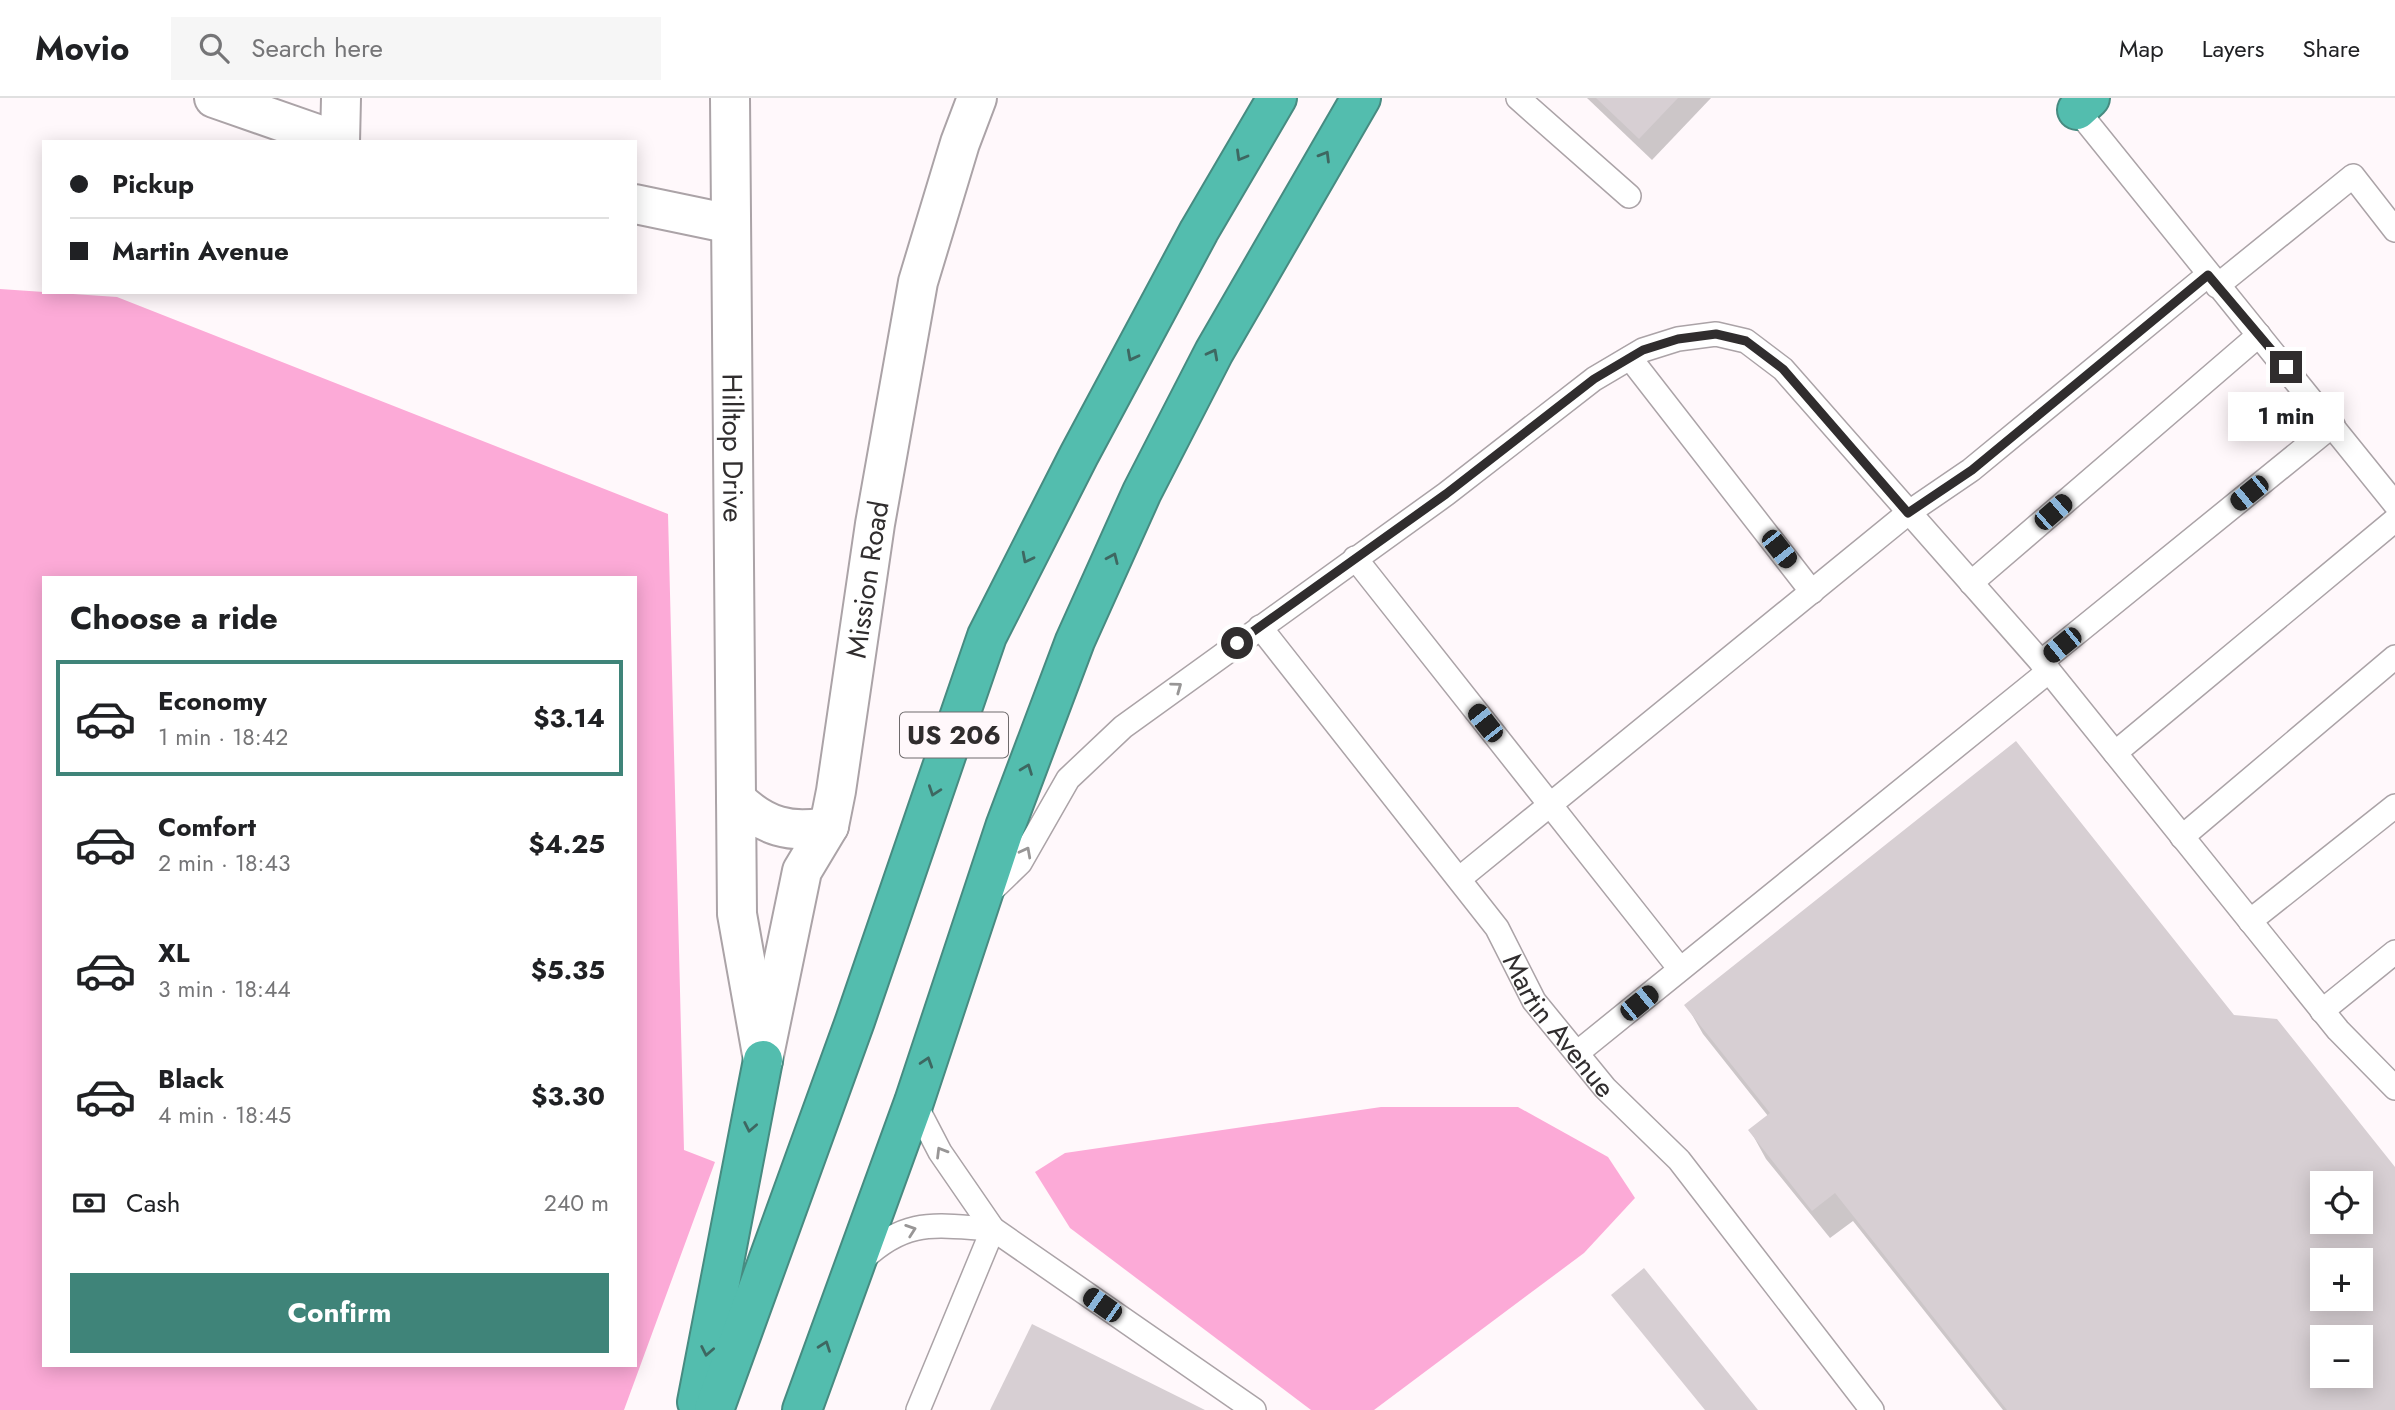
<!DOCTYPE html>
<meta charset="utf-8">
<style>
body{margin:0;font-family:Jost,sans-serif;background:#f6f6f6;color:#202124;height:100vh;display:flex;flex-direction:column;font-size:26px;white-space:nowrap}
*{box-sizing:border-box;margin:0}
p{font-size:23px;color:#757577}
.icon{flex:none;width:38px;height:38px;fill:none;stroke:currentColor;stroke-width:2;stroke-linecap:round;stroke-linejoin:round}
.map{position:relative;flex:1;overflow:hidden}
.sheet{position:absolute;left:42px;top:478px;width:595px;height:791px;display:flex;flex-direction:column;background:#fff;border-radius:0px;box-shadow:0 4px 18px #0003}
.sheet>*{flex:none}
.top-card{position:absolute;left:42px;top:42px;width:595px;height:154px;border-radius:0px;box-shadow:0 4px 18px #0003;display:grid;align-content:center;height:154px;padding:0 28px;background:#fff}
.buttons{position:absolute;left:2310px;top:1073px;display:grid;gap:14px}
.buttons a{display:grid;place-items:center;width:63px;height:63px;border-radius:0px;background:#fff;box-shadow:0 4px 18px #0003;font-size:35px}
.end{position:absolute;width:32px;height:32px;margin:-16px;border:9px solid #302d2e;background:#fff;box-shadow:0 0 0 4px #fff}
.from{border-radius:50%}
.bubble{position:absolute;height:49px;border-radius:0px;background:#fff;box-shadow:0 4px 18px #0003;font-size:23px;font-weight:700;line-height:49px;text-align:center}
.car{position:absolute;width:21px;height:42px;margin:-21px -10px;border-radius:9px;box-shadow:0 0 5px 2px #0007;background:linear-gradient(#222 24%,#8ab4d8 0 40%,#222 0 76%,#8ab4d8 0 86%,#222 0)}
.top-card b{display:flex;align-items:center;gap:24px;height:66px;font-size:26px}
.top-card b+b{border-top:2px solid #e0e0e0}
.top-card i{width:18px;height:18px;background:#202124}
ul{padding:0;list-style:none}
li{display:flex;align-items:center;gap:21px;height:116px;margin:0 14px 10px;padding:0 14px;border:4px solid transparent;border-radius:0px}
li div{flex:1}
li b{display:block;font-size:26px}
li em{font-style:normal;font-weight:700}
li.on{border-color:#3f8479}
li>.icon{width:63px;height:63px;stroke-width:1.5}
h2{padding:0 28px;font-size:32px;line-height:84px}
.pay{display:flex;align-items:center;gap:18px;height:77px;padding:0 28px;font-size:26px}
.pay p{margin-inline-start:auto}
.primary-button{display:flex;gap:14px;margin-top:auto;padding:14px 28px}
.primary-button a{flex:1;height:80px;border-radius:0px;background:#3f8479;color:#fff;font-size:28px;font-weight:700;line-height:80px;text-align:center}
header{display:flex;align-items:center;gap:42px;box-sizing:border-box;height:98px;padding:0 35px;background:#fff;border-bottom:2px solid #e0e0e0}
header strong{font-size:33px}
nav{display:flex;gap:38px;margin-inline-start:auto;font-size:24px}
.search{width:490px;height:63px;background:#f6f6f6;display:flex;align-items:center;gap:18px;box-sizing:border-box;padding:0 24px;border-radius:0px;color:#757577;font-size:26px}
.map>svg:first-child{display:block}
</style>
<header>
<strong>Movio</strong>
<div class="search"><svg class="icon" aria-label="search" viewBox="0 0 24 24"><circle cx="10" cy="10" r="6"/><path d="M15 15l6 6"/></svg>Search here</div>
<nav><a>Map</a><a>Layers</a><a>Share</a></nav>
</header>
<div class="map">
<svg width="2395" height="1312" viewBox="0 0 2395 1312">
<rect width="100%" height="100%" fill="#fff8fb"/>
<g fill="#fcaad7" fill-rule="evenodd">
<path d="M0 191 117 199 668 416 684 1052 715 1064 624 1312H0ZM44 480H635V1267H44Z"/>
<polygon points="1381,1009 1518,1009 1608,1059 1635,1100 1584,1155 1374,1312 1311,1312 1070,1130 1035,1074 1065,1055"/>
</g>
<g fill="#0003" fill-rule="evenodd">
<polygon points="1587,0 1711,0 1652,62"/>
<path d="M1687 908 2233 918 2395 1072V1312H2003L1853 1123 1830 1140 1766 1061 1750 1032 1768 1018 1703 936ZM2322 1085H2361V1124H2322ZM2322 1162H2361V1200H2322ZM2322 1239H2361V1278H2322Z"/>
</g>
<g fill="#d7cfd3" fill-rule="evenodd">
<polygon points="1596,0 1678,0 1639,41"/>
<path d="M2016 643 2234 917 2277 921 2395 1069V1312H2007L1835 1095 1812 1113 1748 1032 1770 1015 1684 907ZM2322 1085H2361V1124H2322ZM2322 1162H2361V1200H2322ZM2322 1239H2361V1278H2322Z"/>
<polygon points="1644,1170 1758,1312 1705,1312 1611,1197"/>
<polygon points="1032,1226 1205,1312 990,1312"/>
</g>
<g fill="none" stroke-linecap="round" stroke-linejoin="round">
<g stroke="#aba3a7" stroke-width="26">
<g id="lane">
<polyline points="1518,0 1629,98"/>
<polyline points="2077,12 2395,406"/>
<polyline points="2217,188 2353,78 2395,132"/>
<polyline points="1630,260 1812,494"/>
<polyline points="1355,460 1680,871"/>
<polyline points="1971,485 2259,237"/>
<path id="s1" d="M1260 529 1497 830 1534 903 1605 990 1679 1062 1872 1312"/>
<polyline points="2041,564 2333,327"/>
<polyline points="2115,655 2395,422"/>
<polyline points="2182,739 2395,559"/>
<polyline points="1459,781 1908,415 1971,372 2208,177"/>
<polyline points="989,795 1020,765 1068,681 1123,629 1446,396 1594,281 1643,252 1678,241 1716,236 1746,243 1783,271 2049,573 2338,932 2395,990"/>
<polyline points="2250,823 2395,708"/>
<polyline points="2322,913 2395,854"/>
<polyline points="1577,955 2049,573"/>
<polyline points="914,1004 940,1054 993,1131 1254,1312"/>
<path d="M863 1161C908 1119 936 1128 993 1131"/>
<polyline points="918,1312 993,1131"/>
</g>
</g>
<g stroke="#aba3a7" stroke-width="42">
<g id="street">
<polyline points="214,0 340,44"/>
<path id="s2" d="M730 0 737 816 763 962"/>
<polyline points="340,44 341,0"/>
<polyline points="635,106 731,126"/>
<path d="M736 701C763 728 791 737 829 728"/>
</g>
</g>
<g stroke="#aba3a7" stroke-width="42">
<g id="secondary">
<path id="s3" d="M763 962 802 773 829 728 836 693 875 426 918 184 960 45 977 0"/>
</g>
</g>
<g stroke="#478b81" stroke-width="42">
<g id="highway">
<polyline points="2077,12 2090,0"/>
<polyline points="697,1304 763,962"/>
<polyline points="714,1312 855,923 987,538 1079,357 1199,133 1277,0"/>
<polyline points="802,1312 914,1004 1005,729 1075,543 1142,394 1214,254 1361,0"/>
</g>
</g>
<use href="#lane" stroke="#fff" stroke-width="23"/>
<use href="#street" stroke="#fff" stroke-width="38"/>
<use href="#secondary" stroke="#fff" stroke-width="38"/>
<use href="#highway" stroke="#53bdae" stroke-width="38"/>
</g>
<defs><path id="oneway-chevron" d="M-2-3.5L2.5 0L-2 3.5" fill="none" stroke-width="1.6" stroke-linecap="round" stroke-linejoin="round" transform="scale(1.75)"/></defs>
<g stroke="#3e6761">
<use href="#oneway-chevron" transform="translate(1241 58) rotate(120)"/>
<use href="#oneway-chevron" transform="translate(1325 58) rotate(-59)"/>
<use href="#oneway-chevron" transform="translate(1213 256) rotate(-62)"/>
<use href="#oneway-chevron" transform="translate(1132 258) rotate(118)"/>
<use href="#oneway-chevron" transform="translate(1027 460) rotate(117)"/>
<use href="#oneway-chevron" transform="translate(1113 460) rotate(-66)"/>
<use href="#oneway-chevron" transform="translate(1027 671) rotate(-69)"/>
<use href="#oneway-chevron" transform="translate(934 693) rotate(109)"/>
<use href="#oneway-chevron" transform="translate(927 964) rotate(-72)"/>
<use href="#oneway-chevron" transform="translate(750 1029) rotate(101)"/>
<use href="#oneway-chevron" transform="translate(825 1248) rotate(-70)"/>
<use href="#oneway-chevron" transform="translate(707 1253) rotate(101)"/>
</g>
<g stroke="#989696">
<use href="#oneway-chevron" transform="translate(1177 589) rotate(-36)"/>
<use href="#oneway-chevron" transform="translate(1026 754) rotate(-62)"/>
<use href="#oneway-chevron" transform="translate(941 1054) rotate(-121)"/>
<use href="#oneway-chevron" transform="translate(911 1132) rotate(-19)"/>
</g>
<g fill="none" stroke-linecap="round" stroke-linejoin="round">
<polyline stroke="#302d2e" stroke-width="9" points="1237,545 1446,396 1594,281 1643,252 1678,241 1716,236 1746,243 1783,271 1908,415 1972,372 2208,177 2286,269"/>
</g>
<g text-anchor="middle" stroke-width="7" stroke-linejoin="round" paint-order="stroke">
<rect fill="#fff8fb" stroke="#6e6a6c" stroke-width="2" x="900" y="614.5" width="108" height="45" rx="5"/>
<g font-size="26" font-weight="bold" fill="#302d2e">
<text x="954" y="646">US 206</text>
</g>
<g font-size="28" fill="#302d2e" stroke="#fff8fb">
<text dy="10" stroke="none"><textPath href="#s2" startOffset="350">Hilltop Drive</textPath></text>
<text dy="10" stroke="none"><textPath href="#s3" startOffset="495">Mission Road</textPath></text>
<text dy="10" stroke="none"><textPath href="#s1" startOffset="499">Martin Avenue</textPath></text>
</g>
</g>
</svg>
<div class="buttons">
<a><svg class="icon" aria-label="locate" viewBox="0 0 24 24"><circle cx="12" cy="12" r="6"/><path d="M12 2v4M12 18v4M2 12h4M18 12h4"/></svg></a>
<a>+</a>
<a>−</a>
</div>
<i class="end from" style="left:1237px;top:545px"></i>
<i class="end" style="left:2286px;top:269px"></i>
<div class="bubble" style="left:2228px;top:294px;width:116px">1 min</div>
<i class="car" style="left:2249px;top:395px;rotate:231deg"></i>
<i class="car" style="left:2053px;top:414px;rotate:49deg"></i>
<i class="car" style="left:1779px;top:451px;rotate:142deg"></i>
<i class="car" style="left:2062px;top:547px;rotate:231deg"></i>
<i class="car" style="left:1485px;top:625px;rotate:322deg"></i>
<i class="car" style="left:1639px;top:905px;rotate:51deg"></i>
<i class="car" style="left:1102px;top:1207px;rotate:305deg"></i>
<div class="top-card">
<b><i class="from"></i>Pickup</b>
<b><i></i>Martin Avenue</b>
</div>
<section class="sheet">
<h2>Choose a ride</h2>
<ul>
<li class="on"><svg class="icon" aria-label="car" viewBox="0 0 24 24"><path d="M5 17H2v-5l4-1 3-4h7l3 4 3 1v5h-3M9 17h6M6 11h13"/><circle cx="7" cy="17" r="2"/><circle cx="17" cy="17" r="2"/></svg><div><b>Economy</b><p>1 min · 18:42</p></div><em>$3.14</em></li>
<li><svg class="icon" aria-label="car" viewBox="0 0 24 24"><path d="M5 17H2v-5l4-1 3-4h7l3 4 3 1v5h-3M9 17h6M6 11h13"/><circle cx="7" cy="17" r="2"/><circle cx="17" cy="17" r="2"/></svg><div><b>Comfort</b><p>2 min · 18:43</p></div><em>$4.25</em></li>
<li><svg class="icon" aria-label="car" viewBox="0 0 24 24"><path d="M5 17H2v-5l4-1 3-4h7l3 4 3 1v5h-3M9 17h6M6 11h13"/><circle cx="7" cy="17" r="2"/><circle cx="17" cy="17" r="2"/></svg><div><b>XL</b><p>3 min · 18:44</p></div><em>$5.35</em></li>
<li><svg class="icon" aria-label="car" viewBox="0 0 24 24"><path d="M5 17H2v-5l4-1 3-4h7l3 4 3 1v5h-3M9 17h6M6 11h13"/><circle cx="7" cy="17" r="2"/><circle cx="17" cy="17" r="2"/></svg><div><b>Black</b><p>4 min · 18:45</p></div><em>$3.30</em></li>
</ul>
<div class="pay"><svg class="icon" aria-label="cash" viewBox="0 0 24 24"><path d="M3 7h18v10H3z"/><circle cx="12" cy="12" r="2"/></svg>Cash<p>240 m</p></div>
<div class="primary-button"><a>Confirm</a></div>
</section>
</div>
